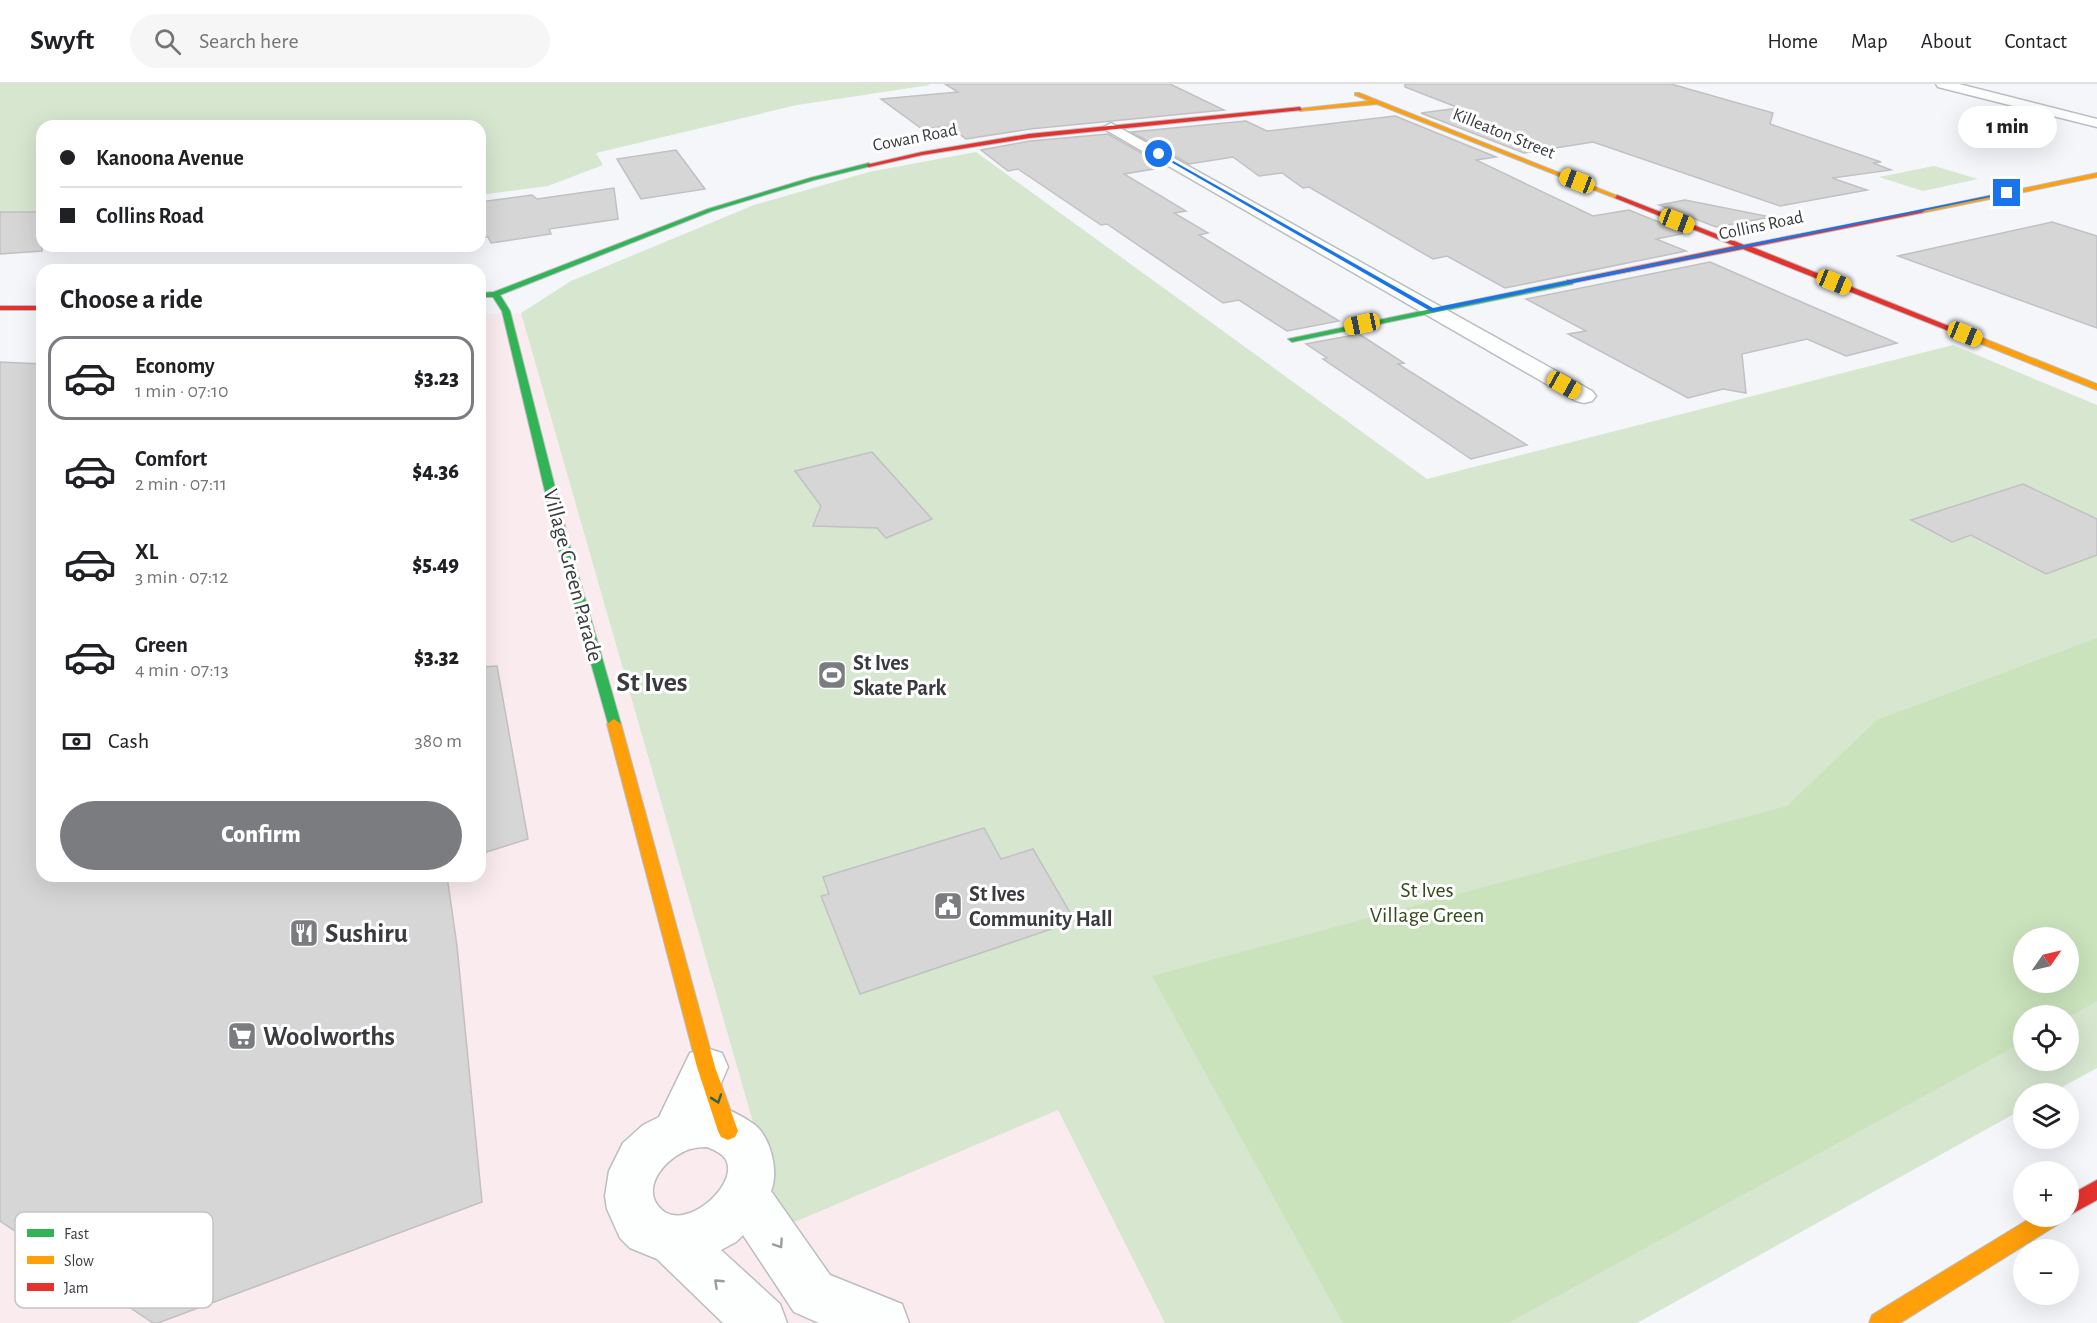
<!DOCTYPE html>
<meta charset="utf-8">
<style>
body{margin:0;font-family:"Alegreya Sans",sans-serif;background:#f6f6f6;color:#202124;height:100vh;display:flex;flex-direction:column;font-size:22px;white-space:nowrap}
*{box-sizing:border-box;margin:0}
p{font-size:20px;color:#757577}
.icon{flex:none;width:33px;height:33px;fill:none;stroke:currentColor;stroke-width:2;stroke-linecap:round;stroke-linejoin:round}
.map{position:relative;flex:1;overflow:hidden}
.panel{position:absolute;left:36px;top:180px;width:450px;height:618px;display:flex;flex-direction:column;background:#fff;border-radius:18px;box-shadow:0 6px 24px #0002}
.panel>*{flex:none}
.guide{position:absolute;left:36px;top:36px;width:450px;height:132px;border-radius:18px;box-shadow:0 6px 24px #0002;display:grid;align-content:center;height:132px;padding:0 24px;background:#fff}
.needle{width:39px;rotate:56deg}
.controls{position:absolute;left:2013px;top:843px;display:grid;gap:12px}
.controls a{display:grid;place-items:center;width:66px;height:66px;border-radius:50%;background:#fff;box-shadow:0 6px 24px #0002;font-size:30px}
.end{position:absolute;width:27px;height:27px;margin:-14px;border:8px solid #1a73e8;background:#fff;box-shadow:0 0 0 3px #fff}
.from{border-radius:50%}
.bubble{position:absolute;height:42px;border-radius:21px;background:#fff;box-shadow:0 6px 24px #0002;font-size:20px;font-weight:800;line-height:42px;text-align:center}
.car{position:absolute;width:18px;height:36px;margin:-18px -9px;border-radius:8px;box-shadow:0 0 4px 2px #0007;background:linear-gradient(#f5c518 24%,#345 0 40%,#f5c518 0 76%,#345 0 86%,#f5c518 0)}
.guide b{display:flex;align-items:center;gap:21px;height:57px;font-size:22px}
.guide b+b{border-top:2px solid #e0e0e0}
.guide i{width:15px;height:15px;background:#202124}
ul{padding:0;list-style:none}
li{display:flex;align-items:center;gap:18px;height:84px;margin:0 12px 9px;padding:0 12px;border:3px solid transparent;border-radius:18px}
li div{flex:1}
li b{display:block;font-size:22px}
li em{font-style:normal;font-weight:800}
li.current{border-color:#7a7c80}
li>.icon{width:54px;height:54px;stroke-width:1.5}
h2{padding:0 24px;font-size:27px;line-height:72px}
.pay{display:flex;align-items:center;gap:15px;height:66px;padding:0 24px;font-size:22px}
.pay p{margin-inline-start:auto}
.button{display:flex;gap:12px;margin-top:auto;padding:12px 24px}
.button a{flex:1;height:69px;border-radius:36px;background:#7a7c80;color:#fff;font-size:24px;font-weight:800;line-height:69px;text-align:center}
header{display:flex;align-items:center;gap:36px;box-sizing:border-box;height:84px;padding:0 30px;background:#fff;border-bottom:2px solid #e0e0e0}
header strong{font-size:28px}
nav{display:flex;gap:33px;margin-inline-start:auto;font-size:21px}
.search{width:420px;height:54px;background:#f6f6f6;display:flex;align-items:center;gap:15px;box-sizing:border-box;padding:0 21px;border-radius:33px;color:#757577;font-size:22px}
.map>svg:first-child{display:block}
</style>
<header>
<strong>Swyft</strong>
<div class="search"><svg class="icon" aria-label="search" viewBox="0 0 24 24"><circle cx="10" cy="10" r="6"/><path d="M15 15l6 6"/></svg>Search here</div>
<nav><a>Home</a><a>Map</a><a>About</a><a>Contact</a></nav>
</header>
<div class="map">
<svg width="2097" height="1239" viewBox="0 0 2097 1239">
<rect width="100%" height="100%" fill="#f4f6fa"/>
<polygon fill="#faecee" points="521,229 783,1143 1058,1026 1165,1239 0,1239 0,329 42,792 480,792 480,230"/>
<g fill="#d6e6cf" fill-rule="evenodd">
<polygon points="0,0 928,0 930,1 797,21 596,69 603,81 548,102 480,111 480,42 42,42 42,137 0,137"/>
<path d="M976 68 1427 395 1953 261 2097 321V984L2051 1009 2024 1010 2023 1025 1637 1239H1165L1058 1026 783 1143 521 229 571 197 754 121 869 88ZM2024 854H2068V898H2024ZM2024 932H2068V976H2024Z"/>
<polygon points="1934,82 1978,95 1923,107 1879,93"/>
</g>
<path fill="#cae3bc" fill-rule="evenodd" d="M2097 554V917L2069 933 2024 932 2023 958 1508 1239H1343L1152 892 1787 722 1877 636ZM2024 854H2068V898H2024Z"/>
<g fill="#d7d6d7" stroke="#c1c0c2" stroke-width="1.5">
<polygon points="945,0 1170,0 1224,26 1030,45 966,55 949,42 922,45 881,15 958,8"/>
<polygon points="1405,0 1671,0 1773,29 1770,40 1881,78 1873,79 1891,86 1832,94 1867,106 1780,122 1593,58 1524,69 1421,29 1459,24 1405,3"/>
<polygon points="1395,32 1496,73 1476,76 1593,132 1629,126 1686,149 1656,155 1686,167 1505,204 1447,172 1433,175 1309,103 1303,104 1282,89 1259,92 1233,73 1189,80 1131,48 1246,37 1267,47"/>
<polygon points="1108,50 1166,83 1124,90 1186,127 1174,129 1208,149 1199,151 1339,237 1287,247 1239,216 1223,219 1107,140 1101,141 1018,85 1008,87 981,66 1030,57"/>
<polygon points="676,66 705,105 641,115 617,75"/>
<polygon points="614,104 618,135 549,145 551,150 491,159 488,153 480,154 480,118 532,111 537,115"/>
<polygon points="1685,116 1766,132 1766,134 1716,143 1659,121"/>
<polygon points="0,128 42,128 42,167 0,170"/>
<polygon points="2052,138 2097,152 2097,244 1898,172"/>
<polygon points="1710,178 1813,223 1897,259 1846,272 1807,255 1742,270 1746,309 1723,305 1688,314 1568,250 1586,247 1526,215"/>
<polygon points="1359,250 1404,279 1398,280 1527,361 1471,375 1323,275 1327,274 1306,260"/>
<polygon points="0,278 42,280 42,792 447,792 457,862 482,1118 158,1239 153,1239 0,1137"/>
<polygon points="872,368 932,435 886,454 877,444 813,442 821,422 795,387"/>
<polygon points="2023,400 2097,435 2097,471 2046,490 1971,451 1952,458 1911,436"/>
<polygon points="497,582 528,755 480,770 480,583"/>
<polygon points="984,744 1001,775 1033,765 1075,837 860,910 821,812 829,810 823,793"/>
</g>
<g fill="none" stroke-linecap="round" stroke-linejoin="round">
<g stroke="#bbbdc1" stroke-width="3">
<g id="street">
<polygon points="1936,0 1959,0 2097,35 2097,43 1938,3"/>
<polygon points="1111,39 1592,307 1596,312 1592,317 1584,319 1576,317 1106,46 1104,43"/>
<path d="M706 964 722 969 728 983 712 1020C726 1024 743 1032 755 1041 771 1054 779 1088 771 1107L830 1191 902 1220 909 1239H819L794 1228 743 1151 736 1158 721 1166 780 1220 787 1239H723L657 1175 630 1164 620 1154 607 1125 605 1112 609 1087 623 1059 643 1041 659 1033 690 969ZM707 1063C712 1065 719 1068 723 1072 746 1095 686 1150 661 1125 640 1105 664 1076 685 1067 691 1064 700 1063 707 1063Z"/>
</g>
</g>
<g stroke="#bbbdc1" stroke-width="2">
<g id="fast">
<polygon points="869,79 871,82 814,96 712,127 500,211 510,227 570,462 621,640 614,645 609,643 558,462 502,227 493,213 480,213 480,209 494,208 708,125 810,94"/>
<polygon points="1570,196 1573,196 1573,200 1292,258 1288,255"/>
</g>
</g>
<g stroke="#bbbdc1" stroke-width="2">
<g id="slow">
<polygon points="1355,9 1359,9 1620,113 1615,114 1377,20 1300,27 1297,25 1370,17 1355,11"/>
<polygon points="2097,89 2097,93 1921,129 1917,127"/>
<polygon points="1949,243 1955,243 2097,300 2097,306 1949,247"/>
<polygon points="614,635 621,640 715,983 738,1047 735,1053 728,1056 721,1053 718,1047 697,983 607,640"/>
<polygon points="2034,1132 2063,1132 2060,1139 1900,1239 1869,1239 1872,1231"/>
</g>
</g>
<g stroke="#bbbdc1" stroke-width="2">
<g id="jam">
<polygon points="1300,23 1302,26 1029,54 922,71 869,83 866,81 922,68 1029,50"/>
<polygon points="1617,111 1744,161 1923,126 1925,127 1921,129 1752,163 1956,245 1949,247 1743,165 1567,200 1567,196 1570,196 1735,162 1615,114"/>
<rect x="0" y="222" width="42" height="4"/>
<polygon points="2097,1096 2097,1116 2068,1132 2068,1112"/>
</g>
</g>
<use href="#street" fill="#fdfefe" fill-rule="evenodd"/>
<use href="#fast" fill="#30b455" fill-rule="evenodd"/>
<use href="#slow" fill="#ff9f0a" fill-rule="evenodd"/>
<use href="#jam" fill="#e5322d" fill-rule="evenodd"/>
</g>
<defs><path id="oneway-chevron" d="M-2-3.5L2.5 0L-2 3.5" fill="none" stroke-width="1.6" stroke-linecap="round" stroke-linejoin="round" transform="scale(1.5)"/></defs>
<use stroke="#365f46" href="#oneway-chevron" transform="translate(717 1015) rotate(71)"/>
<g stroke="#9b9c9e">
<use href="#oneway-chevron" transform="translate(779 1160) rotate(56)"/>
<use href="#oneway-chevron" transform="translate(718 1199) rotate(-137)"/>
</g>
<polygon fill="#1a73e8" points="1157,70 1161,70 1433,224 2007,108 2010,109 1432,228"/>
<defs>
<g id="stadium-square" transform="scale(1.5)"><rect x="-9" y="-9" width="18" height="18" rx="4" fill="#7a7c80" stroke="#fff"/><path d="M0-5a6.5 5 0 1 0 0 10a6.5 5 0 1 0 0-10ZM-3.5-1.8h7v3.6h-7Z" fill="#fff"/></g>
<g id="civic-square" transform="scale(1.5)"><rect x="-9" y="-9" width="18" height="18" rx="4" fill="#7a7c80" stroke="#fff"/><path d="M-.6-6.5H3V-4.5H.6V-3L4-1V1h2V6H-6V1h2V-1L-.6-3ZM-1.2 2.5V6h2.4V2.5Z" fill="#fff"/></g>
<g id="restaurant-square" transform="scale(1.5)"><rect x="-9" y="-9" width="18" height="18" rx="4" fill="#7a7c80" stroke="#fff"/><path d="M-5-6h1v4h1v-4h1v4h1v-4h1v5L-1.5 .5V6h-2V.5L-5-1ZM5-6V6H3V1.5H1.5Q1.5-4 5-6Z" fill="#fff"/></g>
<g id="supermarket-square" transform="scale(1.5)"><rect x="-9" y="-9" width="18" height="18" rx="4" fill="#7a7c80" stroke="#fff"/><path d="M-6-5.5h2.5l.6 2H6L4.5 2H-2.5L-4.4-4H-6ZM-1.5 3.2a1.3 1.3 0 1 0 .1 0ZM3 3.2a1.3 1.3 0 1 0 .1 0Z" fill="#fff"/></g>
</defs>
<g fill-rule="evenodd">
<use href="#stadium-square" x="832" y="591"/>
<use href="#civic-square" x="948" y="822"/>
<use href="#restaurant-square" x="304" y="849"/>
<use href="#supermarket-square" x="242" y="952"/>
</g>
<g text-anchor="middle" stroke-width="6" stroke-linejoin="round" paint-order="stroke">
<g font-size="18" fill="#393b3f" stroke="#fff">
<text transform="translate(1504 49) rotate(22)" y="6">Killeaton Street</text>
<text transform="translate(915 53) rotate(-11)" y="6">Cowan Road</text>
<text transform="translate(1761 141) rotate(-12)" y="6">Collins Road</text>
</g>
<g font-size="22" fill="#393b3f" stroke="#fff">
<text transform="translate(574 491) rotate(75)" y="8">Village Green Parade</text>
</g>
<g font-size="22" font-weight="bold" fill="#393b3f" stroke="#fff" text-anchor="start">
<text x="853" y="586">St Ives<tspan x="853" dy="25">Skate Park</tspan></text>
<text x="969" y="817">St Ives<tspan x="969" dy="25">Community Hall</tspan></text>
</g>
<g font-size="22" fill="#304d1a" stroke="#fff">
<text x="1427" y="813">St Ives<tspan x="1427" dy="25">Village Green</tspan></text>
</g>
<g font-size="27" font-weight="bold" fill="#393b3f" stroke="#fff" text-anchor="start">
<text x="325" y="858">Sushiru</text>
<text x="263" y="961">Woolworths</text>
</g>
<g font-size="28" font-weight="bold" fill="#393b3f" stroke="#fff">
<text x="652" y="607">St Ives</text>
</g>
</g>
<rect x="15" y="1128" width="198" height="96" rx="9" fill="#fff" stroke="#c4c4c5" stroke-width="1.5"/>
<rect x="27" y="1145" width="27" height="8" fill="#30b455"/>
<rect x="27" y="1172" width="27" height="8" fill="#ff9f0a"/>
<rect x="27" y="1199" width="27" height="8" fill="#e5322d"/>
<g font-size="16" fill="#393b3f">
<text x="64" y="1155">Fast</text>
<text x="64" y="1182">Slow</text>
<text x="64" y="1209">Jam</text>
</g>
</svg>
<div class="controls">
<a><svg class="needle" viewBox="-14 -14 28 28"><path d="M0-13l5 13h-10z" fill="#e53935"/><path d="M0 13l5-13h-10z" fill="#757577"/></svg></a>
<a><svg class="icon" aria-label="locate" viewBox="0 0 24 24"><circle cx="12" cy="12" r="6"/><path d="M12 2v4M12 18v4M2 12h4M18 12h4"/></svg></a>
<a><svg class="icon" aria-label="layers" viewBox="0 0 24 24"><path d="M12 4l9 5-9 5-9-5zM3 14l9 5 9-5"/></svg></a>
<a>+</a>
<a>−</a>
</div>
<i class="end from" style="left:1159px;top:70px"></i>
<i class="end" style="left:2007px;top:109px"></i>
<div class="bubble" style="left:1958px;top:22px;width:99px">1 min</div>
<i class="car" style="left:1577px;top:97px;rotate:291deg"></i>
<i class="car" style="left:1677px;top:137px;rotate:111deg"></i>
<i class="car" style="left:1834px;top:198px;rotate:112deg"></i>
<i class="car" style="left:1362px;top:240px;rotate:258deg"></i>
<i class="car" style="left:1965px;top:250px;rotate:112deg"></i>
<i class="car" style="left:1564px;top:301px;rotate:119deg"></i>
<div class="guide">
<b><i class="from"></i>Kanoona Avenue</b>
<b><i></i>Collins Road</b>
</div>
<section class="panel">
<h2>Choose a ride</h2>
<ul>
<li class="current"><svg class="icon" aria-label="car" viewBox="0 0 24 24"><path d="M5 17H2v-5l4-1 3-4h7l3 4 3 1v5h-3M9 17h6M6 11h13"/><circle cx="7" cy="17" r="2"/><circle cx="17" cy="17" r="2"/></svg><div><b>Economy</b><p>1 min · 07:10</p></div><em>$3.23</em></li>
<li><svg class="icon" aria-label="car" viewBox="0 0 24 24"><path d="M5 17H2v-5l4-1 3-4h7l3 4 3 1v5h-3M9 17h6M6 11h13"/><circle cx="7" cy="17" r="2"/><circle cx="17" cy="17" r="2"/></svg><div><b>Comfort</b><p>2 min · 07:11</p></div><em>$4.36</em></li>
<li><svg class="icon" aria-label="car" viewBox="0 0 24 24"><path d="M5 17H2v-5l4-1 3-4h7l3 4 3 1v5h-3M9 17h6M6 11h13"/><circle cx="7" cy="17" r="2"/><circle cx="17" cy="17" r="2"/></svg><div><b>XL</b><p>3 min · 07:12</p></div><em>$5.49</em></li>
<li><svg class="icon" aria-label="car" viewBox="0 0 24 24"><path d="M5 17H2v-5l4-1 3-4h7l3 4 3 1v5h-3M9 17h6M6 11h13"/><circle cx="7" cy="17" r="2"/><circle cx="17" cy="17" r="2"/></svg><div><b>Green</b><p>4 min · 07:13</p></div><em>$3.32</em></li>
</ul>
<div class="pay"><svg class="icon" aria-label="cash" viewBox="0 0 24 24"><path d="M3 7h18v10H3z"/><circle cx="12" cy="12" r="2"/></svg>Cash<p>380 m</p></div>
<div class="button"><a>Confirm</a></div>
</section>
</div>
